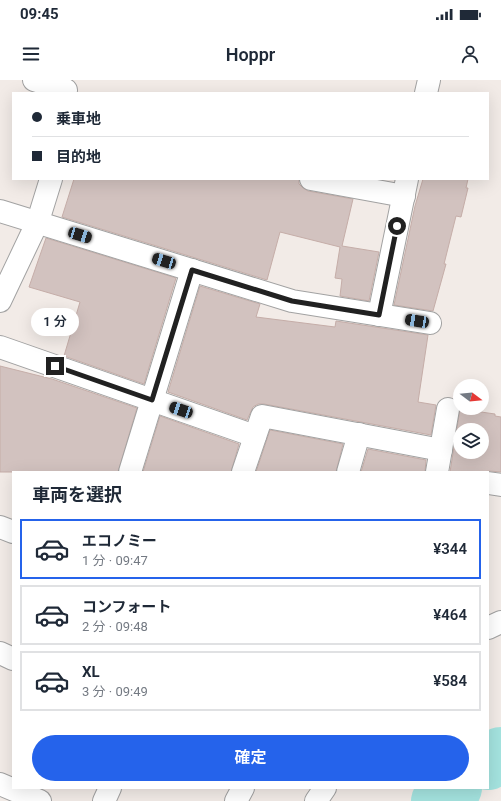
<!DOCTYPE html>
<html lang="ja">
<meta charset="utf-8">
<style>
body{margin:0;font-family:Roboto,"Noto Sans JP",sans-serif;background:#f2f2f3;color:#1f2937;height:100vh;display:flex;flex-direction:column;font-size:15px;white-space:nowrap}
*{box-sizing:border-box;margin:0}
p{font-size:13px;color:#747a83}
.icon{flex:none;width:22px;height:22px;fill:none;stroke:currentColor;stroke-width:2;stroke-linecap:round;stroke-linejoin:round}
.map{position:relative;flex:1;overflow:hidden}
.side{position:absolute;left:12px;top:391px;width:477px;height:318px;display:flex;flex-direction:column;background:#fff;border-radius:0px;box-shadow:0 4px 16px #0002}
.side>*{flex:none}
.hud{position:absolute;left:12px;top:12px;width:477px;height:88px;border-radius:0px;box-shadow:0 4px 16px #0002;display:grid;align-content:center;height:88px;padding:0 20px;background:#fff}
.needle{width:26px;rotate:106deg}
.buttons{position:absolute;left:453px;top:299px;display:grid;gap:8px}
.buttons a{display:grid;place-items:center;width:36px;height:36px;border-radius:50%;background:#fff;box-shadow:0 4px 16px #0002;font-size:20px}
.end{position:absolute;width:18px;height:18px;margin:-9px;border:5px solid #212121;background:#fff;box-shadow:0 0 0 2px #fff}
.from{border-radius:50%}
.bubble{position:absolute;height:28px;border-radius:14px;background:#fff;box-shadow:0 4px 16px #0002;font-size:13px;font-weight:600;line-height:28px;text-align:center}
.car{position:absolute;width:12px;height:24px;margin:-12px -6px;border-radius:5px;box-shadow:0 0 3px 1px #0007;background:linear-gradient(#222 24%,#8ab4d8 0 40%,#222 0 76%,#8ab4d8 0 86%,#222 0)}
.hud b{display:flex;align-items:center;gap:14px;height:38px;font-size:15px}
.hud b+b{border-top:1px solid #e0e1e3}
.hud i{width:10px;height:10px;background:#1f2937}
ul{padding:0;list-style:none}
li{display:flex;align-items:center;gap:12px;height:60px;margin:0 8px 6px;padding:0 12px;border:2px solid #e0e1e3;border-radius:0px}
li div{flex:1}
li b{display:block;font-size:15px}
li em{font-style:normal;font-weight:600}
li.on{border-color:#2563eb}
li>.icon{width:36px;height:36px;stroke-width:1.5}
h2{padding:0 20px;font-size:18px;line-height:48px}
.cta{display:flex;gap:8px;margin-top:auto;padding:8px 20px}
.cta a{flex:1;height:46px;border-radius:24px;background:#2563eb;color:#fff;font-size:16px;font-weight:600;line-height:46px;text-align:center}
.status{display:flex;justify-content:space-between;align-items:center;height:28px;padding:0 20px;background:#fff;direction:ltr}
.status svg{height:11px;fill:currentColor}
header{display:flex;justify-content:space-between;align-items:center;height:52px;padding:0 20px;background:#fff;font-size:18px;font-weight:600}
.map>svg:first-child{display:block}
</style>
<div class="status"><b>09:45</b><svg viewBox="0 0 49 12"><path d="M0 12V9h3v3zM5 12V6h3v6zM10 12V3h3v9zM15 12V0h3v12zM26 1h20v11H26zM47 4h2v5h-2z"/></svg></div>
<header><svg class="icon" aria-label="menu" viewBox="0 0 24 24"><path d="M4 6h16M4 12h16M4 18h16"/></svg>Hoppr<svg class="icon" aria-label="person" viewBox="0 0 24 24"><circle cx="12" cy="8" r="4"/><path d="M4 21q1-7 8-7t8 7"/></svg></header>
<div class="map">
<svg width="501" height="721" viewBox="0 0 501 721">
<rect width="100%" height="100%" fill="#f2ebe7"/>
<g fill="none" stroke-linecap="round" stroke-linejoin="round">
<g stroke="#a4e3df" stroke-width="54">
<polyline points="488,683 501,674"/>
<polyline points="438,721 455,708"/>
</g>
</g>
<g fill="#d2c2bf" stroke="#c5ada8" fill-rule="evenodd">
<polygon points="74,99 299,99 299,104 303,108 308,111 353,119 342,166 379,172 369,221 340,216 342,199 335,198 340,167 280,152 267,200 62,137"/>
<polygon points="423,99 468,99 466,108 468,108 461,137 456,136 444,184 446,184 433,231 394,225 415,126"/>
<polygon points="46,158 176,198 144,304 64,276 80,222 29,207"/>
<polygon points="200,206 260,224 256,237 335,247 336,241 428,255 418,322 436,325 431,355 264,324 258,324 253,327 247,340 168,312"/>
<polygon points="0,286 52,299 137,328 118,392 0,392"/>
<path d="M460 329 495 334V336L501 337V392L490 391 482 392H450ZM460 350H482V372H460Z"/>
<polygon points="160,336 239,364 231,392 143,392"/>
<polygon points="270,350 343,364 336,392 256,392"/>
<polygon points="368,369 426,380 425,392 361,392"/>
</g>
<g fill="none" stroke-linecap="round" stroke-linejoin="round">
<g stroke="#a2a2a2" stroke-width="24">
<g id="street">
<polyline points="34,0 66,10"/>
<polyline points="426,13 429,0"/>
<polyline points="311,99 404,116"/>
<polyline points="0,131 292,221 430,243"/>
<polyline points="0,221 38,141 51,99"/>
<polyline points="379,235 407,99"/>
<polyline points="0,267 255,356"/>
<polyline points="130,392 192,190"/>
<polyline points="243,392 262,336 441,370"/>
<polyline points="348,392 359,354"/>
<polyline points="437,392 448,329"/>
<polyline points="488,403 501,405"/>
<polyline points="0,447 13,452"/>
<polyline points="488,548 501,542"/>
<polyline points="0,573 13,579"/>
<polyline points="0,704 40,721"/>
<polyline points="104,721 110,708"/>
<polyline points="236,721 243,708"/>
<polyline points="316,721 325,708"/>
</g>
</g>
<use href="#street" stroke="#fff" stroke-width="22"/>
</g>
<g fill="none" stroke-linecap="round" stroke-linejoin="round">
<polyline stroke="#212121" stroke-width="5" points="55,286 152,320 192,190 292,221 379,235 397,146"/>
</g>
</svg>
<div class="buttons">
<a><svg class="needle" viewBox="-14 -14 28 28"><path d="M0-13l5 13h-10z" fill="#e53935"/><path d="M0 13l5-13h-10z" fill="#747a83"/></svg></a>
<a><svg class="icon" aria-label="layers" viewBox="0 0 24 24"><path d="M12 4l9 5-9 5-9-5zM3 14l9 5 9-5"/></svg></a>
</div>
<i class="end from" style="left:397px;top:146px"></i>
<i class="end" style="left:55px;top:286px"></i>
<div class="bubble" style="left:31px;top:228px;width:48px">1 分</div>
<i class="car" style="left:80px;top:155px;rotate:107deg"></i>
<i class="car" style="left:164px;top:181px;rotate:287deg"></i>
<i class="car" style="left:417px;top:241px;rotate:279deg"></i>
<i class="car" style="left:181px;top:330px;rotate:289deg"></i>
<div class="hud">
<b><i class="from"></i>乗車地</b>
<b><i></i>目的地</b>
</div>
<section class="side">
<h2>車両を選択</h2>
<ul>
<li class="on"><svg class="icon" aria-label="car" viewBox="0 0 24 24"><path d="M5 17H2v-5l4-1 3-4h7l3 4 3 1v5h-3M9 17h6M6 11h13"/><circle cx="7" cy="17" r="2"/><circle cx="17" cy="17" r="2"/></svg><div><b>エコノミー</b><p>1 分 · 09:47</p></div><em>¥344</em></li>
<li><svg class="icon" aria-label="car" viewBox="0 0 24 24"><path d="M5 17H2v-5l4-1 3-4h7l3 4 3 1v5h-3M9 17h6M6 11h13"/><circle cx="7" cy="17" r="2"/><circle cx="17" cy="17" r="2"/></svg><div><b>コンフォート</b><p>2 分 · 09:48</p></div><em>¥464</em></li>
<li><svg class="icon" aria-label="car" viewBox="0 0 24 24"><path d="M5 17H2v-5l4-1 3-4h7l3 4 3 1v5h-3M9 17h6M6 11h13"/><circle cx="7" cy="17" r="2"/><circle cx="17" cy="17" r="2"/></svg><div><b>XL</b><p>3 分 · 09:49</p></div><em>¥584</em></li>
</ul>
<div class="cta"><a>確定</a></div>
</section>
</div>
